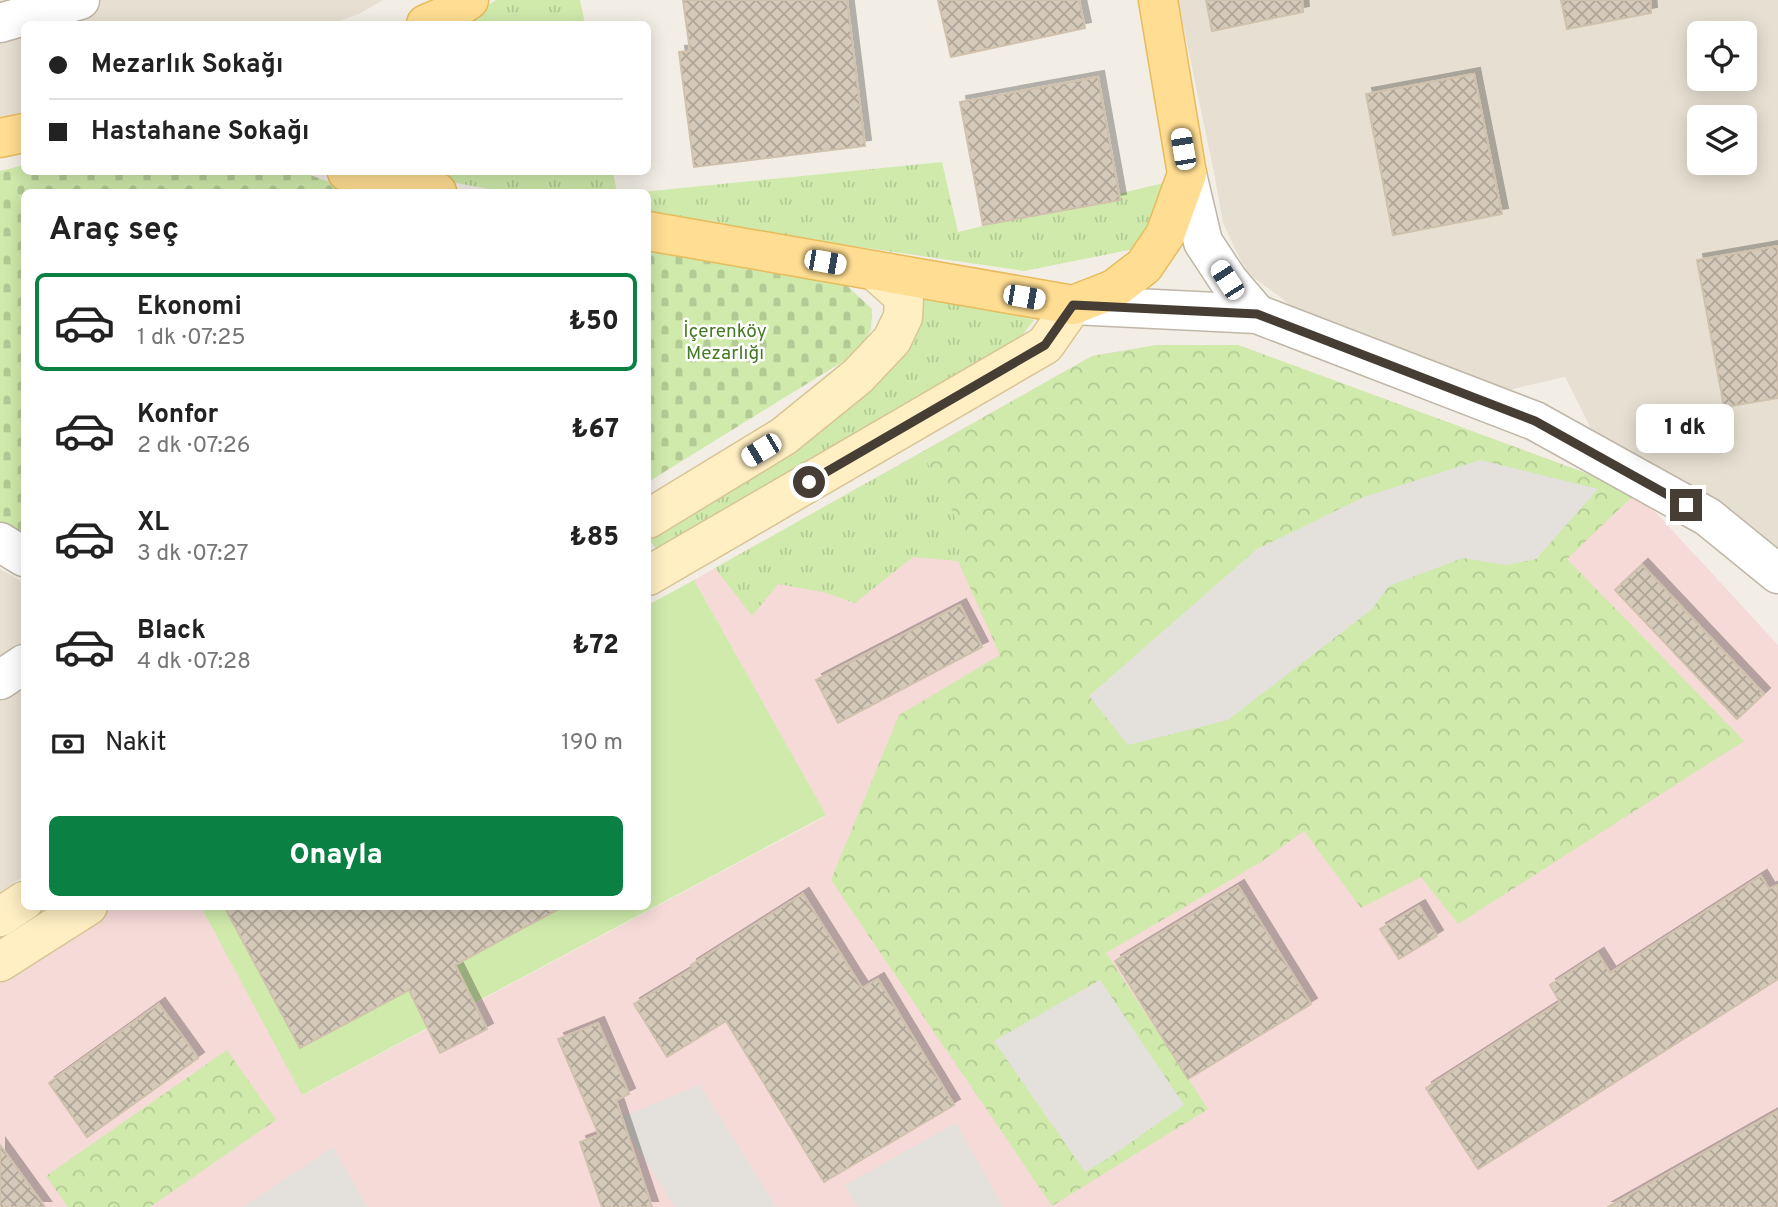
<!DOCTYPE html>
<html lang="tr">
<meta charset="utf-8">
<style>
body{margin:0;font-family:Overpass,sans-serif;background:#f2f2f2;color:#222;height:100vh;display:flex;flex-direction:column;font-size:26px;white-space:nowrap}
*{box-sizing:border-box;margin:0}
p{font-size:23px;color:#767676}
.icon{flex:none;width:38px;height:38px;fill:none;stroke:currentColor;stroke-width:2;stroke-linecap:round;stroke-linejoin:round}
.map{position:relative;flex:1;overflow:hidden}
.sheet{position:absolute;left:21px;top:189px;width:630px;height:721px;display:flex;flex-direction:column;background:#fff;border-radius:10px;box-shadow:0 4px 18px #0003}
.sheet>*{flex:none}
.top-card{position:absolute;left:21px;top:21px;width:630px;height:154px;border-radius:10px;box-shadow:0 4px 18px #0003;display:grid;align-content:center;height:154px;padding:0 28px;background:#fff}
.buttons{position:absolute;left:1687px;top:21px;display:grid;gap:14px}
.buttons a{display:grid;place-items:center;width:70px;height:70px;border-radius:10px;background:#fff;box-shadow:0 4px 18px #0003;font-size:35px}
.end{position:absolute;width:32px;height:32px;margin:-16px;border:9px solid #463e34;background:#fff;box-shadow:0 0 0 4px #fff}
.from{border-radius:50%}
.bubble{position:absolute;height:49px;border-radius:10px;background:#fff;box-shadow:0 4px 18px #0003;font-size:23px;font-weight:800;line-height:49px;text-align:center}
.car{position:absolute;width:21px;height:42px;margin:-21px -10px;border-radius:9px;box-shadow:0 0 5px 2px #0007;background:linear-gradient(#fff 24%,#345 0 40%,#fff 0 76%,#345 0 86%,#fff 0)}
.top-card b{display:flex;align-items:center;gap:24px;height:66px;font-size:26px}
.top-card b+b{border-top:2px solid #e0e0e0}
.top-card i{width:18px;height:18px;background:#222}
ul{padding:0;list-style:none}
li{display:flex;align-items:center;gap:21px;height:98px;margin:0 14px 10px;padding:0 14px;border:4px solid transparent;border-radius:10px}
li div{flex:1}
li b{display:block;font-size:26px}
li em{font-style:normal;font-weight:800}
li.active{border-color:#0b8043}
li>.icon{width:63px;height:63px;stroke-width:1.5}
h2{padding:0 28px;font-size:32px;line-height:84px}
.pay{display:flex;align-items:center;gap:18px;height:77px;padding:0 28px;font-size:26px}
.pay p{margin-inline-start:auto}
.primary-button{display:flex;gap:14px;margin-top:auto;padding:14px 28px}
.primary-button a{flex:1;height:80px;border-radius:10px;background:#0b8043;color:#fff;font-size:28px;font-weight:800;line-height:80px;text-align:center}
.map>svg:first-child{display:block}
</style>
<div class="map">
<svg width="1778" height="1207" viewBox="0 0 1778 1207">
<defs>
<pattern id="grass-tufts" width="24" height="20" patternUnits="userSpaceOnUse" patternTransform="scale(1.75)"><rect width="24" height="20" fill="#cfeaab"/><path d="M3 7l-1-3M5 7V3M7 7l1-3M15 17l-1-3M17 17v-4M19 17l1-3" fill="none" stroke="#b3ca94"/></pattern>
<pattern id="forest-crowns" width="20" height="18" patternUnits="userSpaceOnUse" patternTransform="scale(1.75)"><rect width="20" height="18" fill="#cfeaab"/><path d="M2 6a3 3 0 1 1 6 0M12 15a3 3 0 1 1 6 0" fill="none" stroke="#b3ca94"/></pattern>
<pattern id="cemetery-stones" width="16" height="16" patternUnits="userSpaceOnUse" patternTransform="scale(1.75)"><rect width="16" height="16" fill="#cfeaab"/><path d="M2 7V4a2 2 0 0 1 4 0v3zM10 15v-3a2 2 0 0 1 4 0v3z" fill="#b3ca94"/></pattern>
<pattern id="building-cross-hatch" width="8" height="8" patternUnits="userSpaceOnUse" patternTransform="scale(1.75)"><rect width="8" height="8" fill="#d5caba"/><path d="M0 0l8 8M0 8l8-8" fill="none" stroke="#afa598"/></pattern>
<filter id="shadow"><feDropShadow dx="6" dy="-6" stdDeviation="0" flood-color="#0004"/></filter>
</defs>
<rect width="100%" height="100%" fill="#f3eee5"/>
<g fill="#e7e0d2" fill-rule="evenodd">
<polygon points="0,0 383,0 359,14 331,24 24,24 24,114 0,120"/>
<path d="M1178 0H1778V553L1594 435 1565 377 1508 390 1292 306 1246 272 1223 223 1215 178ZM1699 33H1745V79H1699ZM1699 117H1745V163H1699Z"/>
<polygon points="0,569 24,583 24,876 0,892"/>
</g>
<polygon fill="#f5dad7" points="1157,345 1238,345 1637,492 1778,645 1778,1207 0,1207 0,981 20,963 107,907 201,907 303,1095 826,816 694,580 1092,356"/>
<g fill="url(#grass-tufts)">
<polygon points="496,0 580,0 585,24 460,24"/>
<polygon points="942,162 958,232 1168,182 1139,248 1024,271 648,216 648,192 642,192"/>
<polygon points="395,172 613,172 617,192 506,192"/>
<polygon points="912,292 1034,320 1020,338 656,549 648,537 878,382 911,346 922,324 923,304"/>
<polygon points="922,452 963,532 958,561 913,557 855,603 823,592 778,584 752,616 715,568"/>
</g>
<g fill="url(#forest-crowns)">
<polygon points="1157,345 1238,345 1637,492 1567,559 1744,741 1458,924 1421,877 1361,908 1304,831 1261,862 1106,953 1208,1109 1052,1206 831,880 899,715 1000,655 958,561 963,532 922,452 1092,356"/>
<polygon points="227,1050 276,1120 150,1207 68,1207 46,1176"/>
</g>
<g fill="url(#cemetery-stones)">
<polygon points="24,165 24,172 302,172 357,192 24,192 24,542 0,531 0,171"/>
<polygon points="648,248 844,283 872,309 871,329 860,351 648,482"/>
</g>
<polygon fill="#cfeaab" points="694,580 826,815 302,1095 201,907 648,906 648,605"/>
<g fill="#e4e1dd">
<polygon points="1480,460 1598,489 1536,559 1506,565 1463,558 1389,586 1372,609 1228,720 1128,745 1089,696 1257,549 1364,497"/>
<polygon points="1100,980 1184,1105 1110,1157 1085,1172 994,1041"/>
<polygon points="700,1085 776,1207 675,1207 619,1118"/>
<polygon points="956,1123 1003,1207 857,1207 845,1185"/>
<polygon points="333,1147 367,1207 243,1207"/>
</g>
<g fill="url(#building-cross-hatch)" stroke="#d0c1ad" stroke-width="2" filter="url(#shadow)">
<polygon points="683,0 847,0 865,146 694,167 679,52 690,51"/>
<polygon points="938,0 1079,0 1085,28 951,57"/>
<polygon points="1206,0 1302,0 1303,12 1212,31"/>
<polygon points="1561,0 1650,0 1651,13 1567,29"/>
<polygon points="1474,74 1502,214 1393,235 1366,94"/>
<polygon points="1098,77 1120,200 983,225 960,102"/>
<polygon points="1778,246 1778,398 1724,407 1697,260"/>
<polygon points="1642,565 1764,694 1737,719 1615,590"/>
<polygon points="960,605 982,647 838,723 816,680"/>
<polygon points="1761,876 1769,889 1778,885 1778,979 1478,1169 1426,1088 1560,1002 1550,985 1598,954 1610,973"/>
<polygon points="1238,886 1311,1004 1188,1079 1115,961"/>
<polygon points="803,894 862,988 878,979 954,1105 824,1182 726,1021 667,1057 634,1004 693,968 691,965"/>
<polygon points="224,906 564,906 455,965 487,1029 440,1053 409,990 300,1048"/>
<polygon points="1419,906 1437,936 1399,959 1380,929"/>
<polygon points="159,1004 198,1058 87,1137 49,1083"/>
<polygon points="598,1023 629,1094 616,1100 652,1207 602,1207 580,1142 599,1135 558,1039"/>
<polygon points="1778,1111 1778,1207 1608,1207"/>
<polygon points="0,1145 45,1207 0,1207"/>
</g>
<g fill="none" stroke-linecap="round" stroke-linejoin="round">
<g stroke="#bfb6a7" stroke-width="41">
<g id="minor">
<polyline points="0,23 80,0"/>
<polyline points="0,542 24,557"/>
<polyline points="0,680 24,664"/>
</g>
</g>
<g stroke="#bfb6a7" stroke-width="41">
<g id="tertiary">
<polyline points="1187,174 1203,242 1228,280 1257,314"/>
<polyline points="1073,305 1257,314 1535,421 1708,517 1778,574"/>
</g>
</g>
<g stroke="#d9c494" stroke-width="41">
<g id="secondary">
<polyline points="648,519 784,436 858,376 892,340 903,317 904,297 875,271"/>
<polyline points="648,576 1045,345 1073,305"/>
<polyline points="0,917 24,901"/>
<polyline points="0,962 88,906"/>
</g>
</g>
<g stroke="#e8bb5d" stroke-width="41">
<g id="primary">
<polyline points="426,24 445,16 469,0"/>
<polyline points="0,138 24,133"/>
<polyline points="347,172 365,179 437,192"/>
<polyline points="648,231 1073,305 1114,289 1144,266 1165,235 1187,174 1158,0"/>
</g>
</g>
<use href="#minor" stroke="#fff" stroke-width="38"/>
<use href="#tertiary" stroke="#fff" stroke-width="38"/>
<use href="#secondary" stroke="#ffefc3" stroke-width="38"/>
<use href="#primary" stroke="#ffdd92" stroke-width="38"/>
</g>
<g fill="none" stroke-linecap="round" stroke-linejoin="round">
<polyline stroke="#463e34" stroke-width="9" points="809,482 1045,345 1073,305 1257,314 1535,421 1686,505"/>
</g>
<g text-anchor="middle" stroke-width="5" stroke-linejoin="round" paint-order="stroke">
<g font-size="19" fill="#477a25" stroke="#fff">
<text x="725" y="337">İçerenköy<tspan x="725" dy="22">Mezarlığı</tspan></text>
</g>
</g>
</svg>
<div class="buttons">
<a><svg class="icon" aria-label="locate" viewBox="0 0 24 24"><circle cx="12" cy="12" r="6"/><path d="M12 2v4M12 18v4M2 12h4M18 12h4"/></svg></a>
<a><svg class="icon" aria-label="layers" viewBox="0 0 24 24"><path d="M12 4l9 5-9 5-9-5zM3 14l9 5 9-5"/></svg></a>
</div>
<i class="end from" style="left:809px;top:482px"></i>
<i class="end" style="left:1686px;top:505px"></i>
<div class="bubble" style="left:1636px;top:404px;width:98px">1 dk</div>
<i class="car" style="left:1183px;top:149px;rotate:350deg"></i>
<i class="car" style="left:825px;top:262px;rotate:100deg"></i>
<i class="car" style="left:1227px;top:280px;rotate:327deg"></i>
<i class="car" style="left:1024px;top:297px;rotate:100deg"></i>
<i class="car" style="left:761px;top:450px;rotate:239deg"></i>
<div class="top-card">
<b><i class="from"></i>Mezarlık Sokağı</b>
<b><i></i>Hastahane Sokağı</b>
</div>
<section class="sheet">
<h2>Araç seç</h2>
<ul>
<li class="active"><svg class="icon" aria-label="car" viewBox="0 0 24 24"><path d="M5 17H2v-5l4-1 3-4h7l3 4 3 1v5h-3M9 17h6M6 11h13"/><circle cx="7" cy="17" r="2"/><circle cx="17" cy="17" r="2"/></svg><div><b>Ekonomi</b><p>1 dk · 07:25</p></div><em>₺50</em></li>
<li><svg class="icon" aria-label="car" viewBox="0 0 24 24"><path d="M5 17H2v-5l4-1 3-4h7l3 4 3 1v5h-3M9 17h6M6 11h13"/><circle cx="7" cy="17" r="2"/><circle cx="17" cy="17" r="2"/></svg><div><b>Konfor</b><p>2 dk · 07:26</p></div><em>₺67</em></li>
<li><svg class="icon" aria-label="car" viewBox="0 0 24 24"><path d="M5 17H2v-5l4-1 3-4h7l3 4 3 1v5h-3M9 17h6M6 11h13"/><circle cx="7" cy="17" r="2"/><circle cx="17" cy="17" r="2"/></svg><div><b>XL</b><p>3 dk · 07:27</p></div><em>₺85</em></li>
<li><svg class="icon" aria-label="car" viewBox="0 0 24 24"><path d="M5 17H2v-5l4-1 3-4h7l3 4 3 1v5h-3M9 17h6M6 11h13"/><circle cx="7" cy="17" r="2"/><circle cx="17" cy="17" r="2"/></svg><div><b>Black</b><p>4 dk · 07:28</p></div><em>₺72</em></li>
</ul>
<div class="pay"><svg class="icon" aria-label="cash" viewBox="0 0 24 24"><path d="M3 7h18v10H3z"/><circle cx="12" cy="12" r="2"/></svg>Nakit<p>190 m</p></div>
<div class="primary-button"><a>Onayla</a></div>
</section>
</div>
